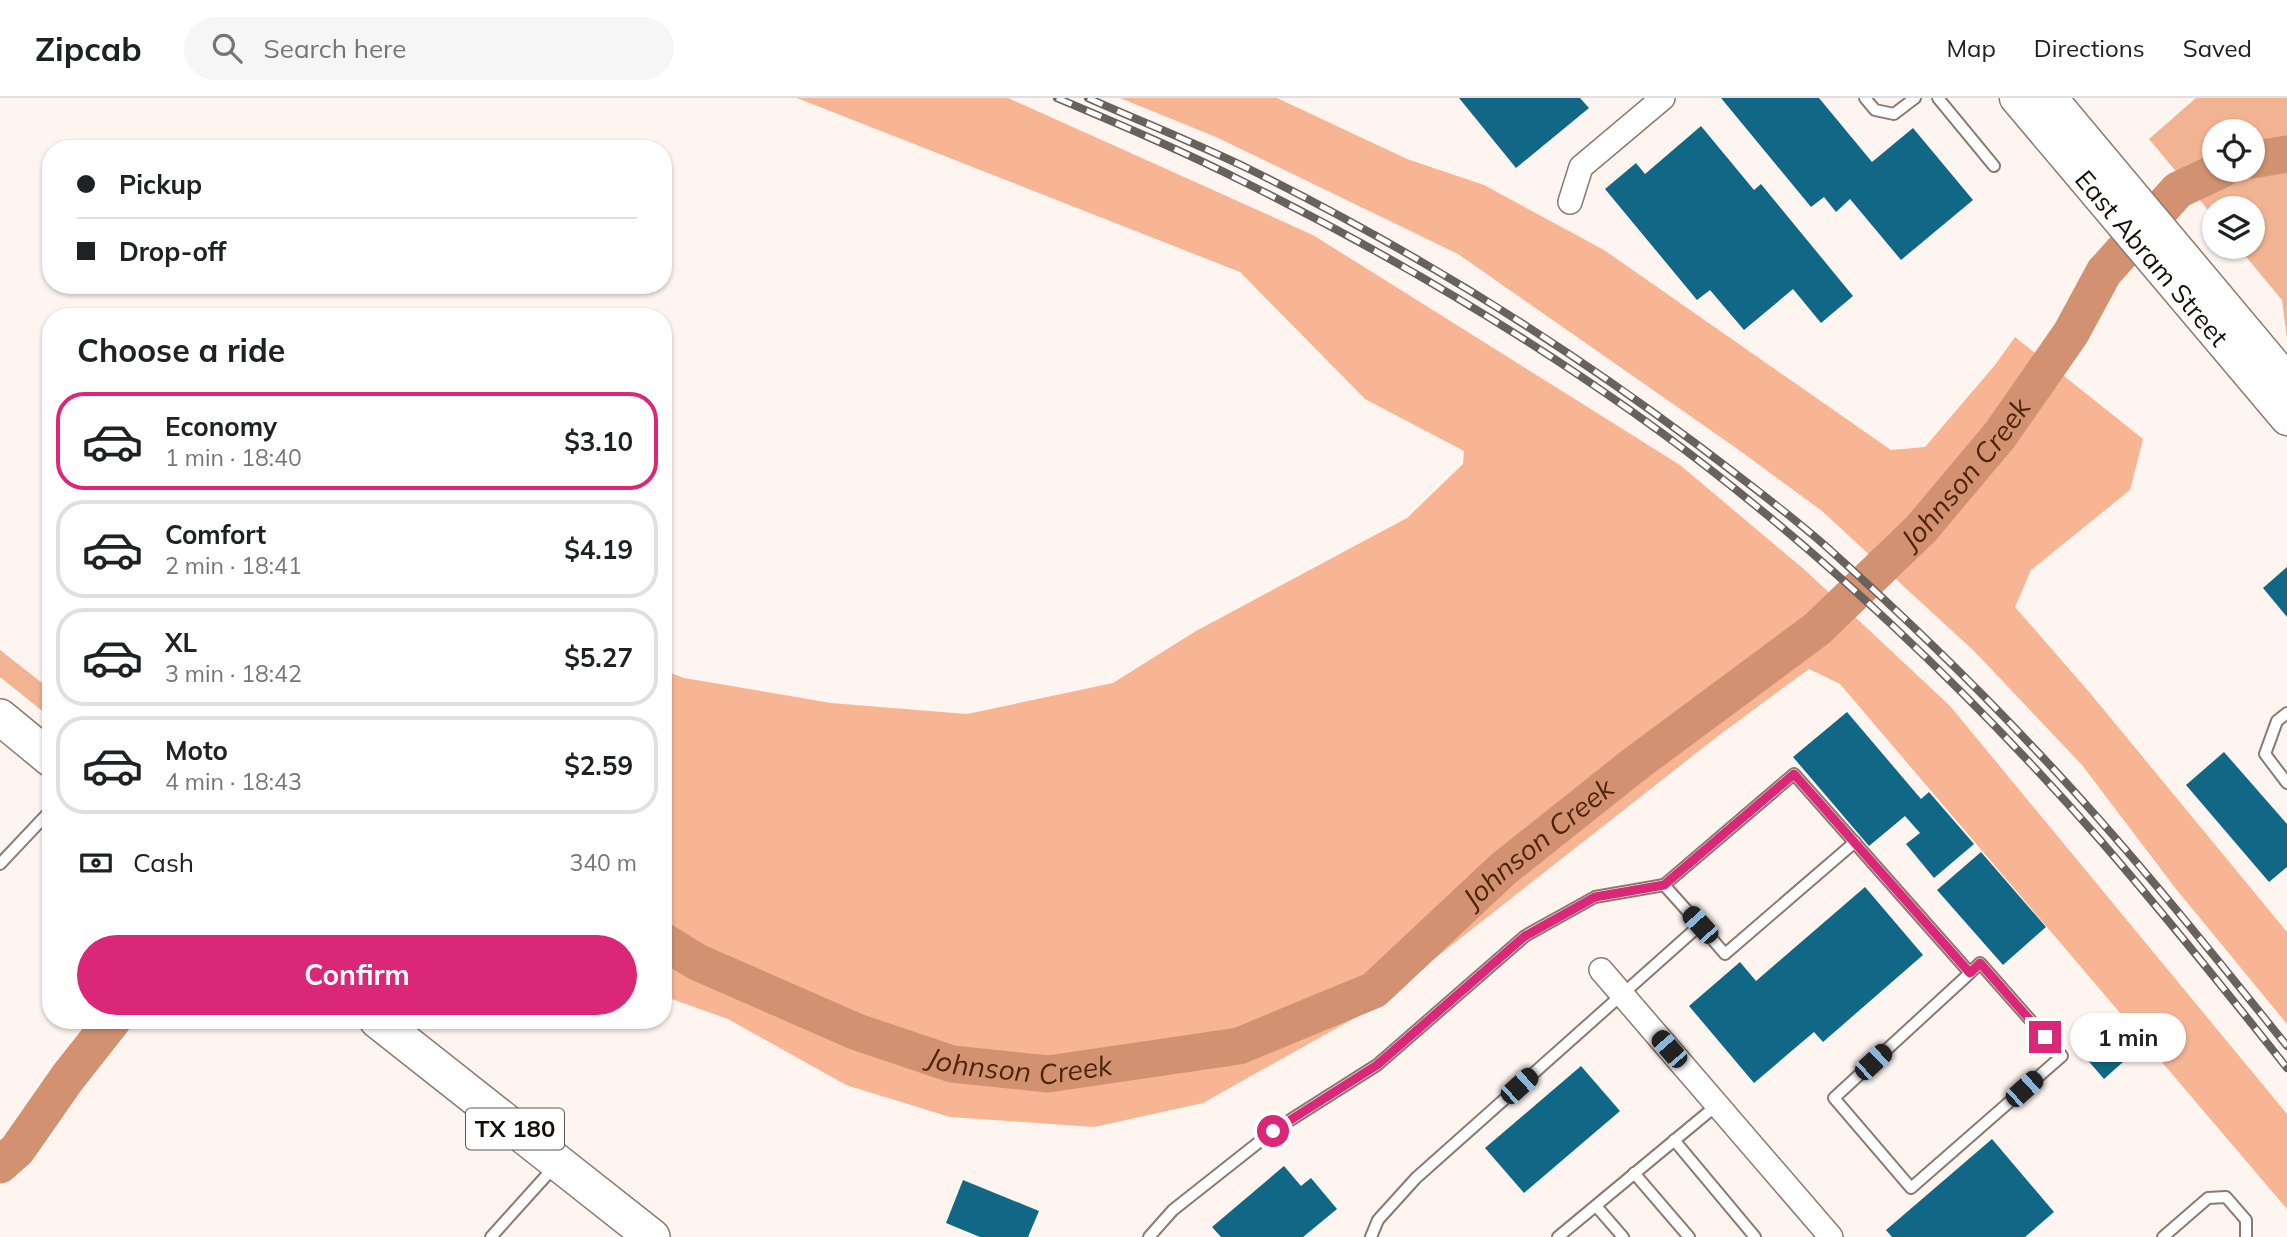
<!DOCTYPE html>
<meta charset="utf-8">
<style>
body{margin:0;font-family:Mulish,sans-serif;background:#f6f6f6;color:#202124;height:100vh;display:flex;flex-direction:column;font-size:26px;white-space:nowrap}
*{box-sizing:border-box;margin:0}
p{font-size:23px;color:#757577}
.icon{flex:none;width:38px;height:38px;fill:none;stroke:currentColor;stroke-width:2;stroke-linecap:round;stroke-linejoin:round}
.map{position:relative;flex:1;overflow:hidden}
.drawer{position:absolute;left:42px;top:210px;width:630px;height:721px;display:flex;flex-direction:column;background:#fff;border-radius:28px;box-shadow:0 2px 5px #0004}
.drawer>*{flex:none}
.banner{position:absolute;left:42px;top:42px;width:630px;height:154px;border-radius:28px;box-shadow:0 2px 5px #0004;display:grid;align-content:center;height:154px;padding:0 35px;background:#fff}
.fabs{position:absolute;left:2202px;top:21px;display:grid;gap:14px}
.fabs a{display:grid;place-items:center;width:63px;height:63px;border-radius:50%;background:#fff;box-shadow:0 2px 5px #0004;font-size:35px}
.end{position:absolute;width:32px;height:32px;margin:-16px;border:9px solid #db2777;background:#fff;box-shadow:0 0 0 4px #fff}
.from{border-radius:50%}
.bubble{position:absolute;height:49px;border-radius:24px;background:#fff;box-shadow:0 2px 5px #0004;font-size:23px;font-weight:700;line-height:49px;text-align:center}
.car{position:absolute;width:21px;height:42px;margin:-21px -10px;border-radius:9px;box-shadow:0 0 5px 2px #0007;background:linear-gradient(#222 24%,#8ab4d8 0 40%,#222 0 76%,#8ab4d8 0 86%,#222 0)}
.banner b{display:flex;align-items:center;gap:24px;height:66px;font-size:26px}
.banner b+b{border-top:2px solid #e0e0e0}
.banner i{width:18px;height:18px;background:#202124}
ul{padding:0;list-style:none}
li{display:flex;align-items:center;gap:21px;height:98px;margin:0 14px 10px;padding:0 21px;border:4px solid #e0e0e0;border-radius:28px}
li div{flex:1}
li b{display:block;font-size:26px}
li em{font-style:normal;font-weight:700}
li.active{border-color:#db2777}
li>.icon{width:63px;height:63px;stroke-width:1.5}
h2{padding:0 35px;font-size:32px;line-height:84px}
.pay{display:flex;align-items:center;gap:18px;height:77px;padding:0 35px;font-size:26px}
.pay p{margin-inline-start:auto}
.button{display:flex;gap:14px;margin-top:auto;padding:14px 35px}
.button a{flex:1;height:80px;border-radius:42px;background:#db2777;color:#fff;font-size:28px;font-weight:700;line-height:80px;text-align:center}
header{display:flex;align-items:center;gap:42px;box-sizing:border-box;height:98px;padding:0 35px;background:#fff;border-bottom:2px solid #e0e0e0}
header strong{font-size:33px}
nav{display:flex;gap:38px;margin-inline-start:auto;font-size:24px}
.search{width:490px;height:63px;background:#f6f6f6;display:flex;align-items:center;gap:18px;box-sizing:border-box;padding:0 24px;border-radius:38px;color:#757577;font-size:26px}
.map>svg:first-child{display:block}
</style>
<header>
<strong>Zipcab</strong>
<div class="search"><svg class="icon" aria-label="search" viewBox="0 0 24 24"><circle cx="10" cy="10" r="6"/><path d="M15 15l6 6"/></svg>Search here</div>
<nav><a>Map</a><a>Directions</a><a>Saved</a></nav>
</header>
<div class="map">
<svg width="2287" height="1139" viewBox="0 0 2287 1139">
<rect width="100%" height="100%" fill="#fef5f0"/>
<g fill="#f2b393" fill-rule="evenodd">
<path d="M2196 0H2287V240L2282 202 2238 149H2252V110H2214V119L2149 41ZM2214 33H2252V72H2214Z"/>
<polygon points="0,552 51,592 51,620 0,579"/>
</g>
<g fill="#f7b594">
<polygon points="797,0 1008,0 1313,137 1680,367 1806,473 1950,608 2287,1016 2287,1111 1840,586 1809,571 1718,638 1369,912 1203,1005 1094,1029 950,1019 846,987 728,921 663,898 663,572 684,580 831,605 967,616 1113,585 1196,533 1407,420 1463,366 1464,353 1365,301 1240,174"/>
<polygon points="1120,0 1277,0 1407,61 1484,87 1604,152 1891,352 1925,349 1995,267 2015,239 2143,341 2130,392 2031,472 2015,509 2090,595 2287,834 2287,926 2176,791 2082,667 1975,554 1822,413 1739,352 1458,156 1216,39"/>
</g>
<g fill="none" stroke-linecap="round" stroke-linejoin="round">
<g stroke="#d29272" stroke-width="37">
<polyline points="2252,62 2287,56"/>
<path id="s1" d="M663 843 697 864 857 934 952 966 1048 976 1239 948 1374 892 1503 771 1635 666 1817 531 1921 431 2000 337 2071 235 2104 174 2178 92 2221 72"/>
<polyline points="0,1067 17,1052 68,979 113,922"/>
</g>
</g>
<g fill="#116886">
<polygon points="1459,0 1580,0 1589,10 1516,70"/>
<polygon points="1721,0 1819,0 1872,64 1913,30 1973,102 1901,162 1850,101 1836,114 1824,99 1811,109"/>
<polygon points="1701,28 1754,92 1761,86 1853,198 1821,225 1793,191 1744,232 1710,192 1697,202 1605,91 1636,65 1645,76"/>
<polygon points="2287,469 2287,519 2263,490"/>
<polygon points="1847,614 1921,701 1929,694 1974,746 1934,780 1906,746 1920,735 1905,718 1869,748 1793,659"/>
<polygon points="2224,654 2287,726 2287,769 2269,784 2186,687"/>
<polygon points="1981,754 2046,829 2003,867 1937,792"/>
<polygon points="1865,789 1923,857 1823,944 1814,934 1754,985 1689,908 1740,864 1756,883"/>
<polygon points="2100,920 2132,956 2104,981 2072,944"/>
<polygon points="1581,968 1620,1013 1524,1095 1485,1050"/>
<polygon points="1992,1041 2054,1114 2025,1139 1892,1139 1886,1132"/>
<polygon points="1284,1068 1301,1088 1311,1080 1337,1111 1303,1139 1221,1139 1212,1129"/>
<polygon points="963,1082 1039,1113 1028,1139 980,1139 946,1125"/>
</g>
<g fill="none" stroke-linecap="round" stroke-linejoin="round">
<g stroke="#8c796f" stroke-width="14">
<g id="lane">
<polyline points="1865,0 1875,12 1894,16 1915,0"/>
<polyline points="1938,0 1994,68"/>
<polyline points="2287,615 2277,623 2265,656 2287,685"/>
<polyline points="0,766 51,712"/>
<polyline points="1700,827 1725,856 1855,744"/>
<polyline points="1674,1042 1755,1139"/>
<polyline points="1634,1075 1689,1139"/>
<polyline points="1596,1108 1623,1139"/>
<polyline points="491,1139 555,1068"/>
<polyline points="1149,1139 1173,1112 1273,1033 1377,967 1525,838 1595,799 1664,787"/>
<polyline points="1371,1139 1378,1122 1416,1080 1700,827 1664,787 1794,676 1970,875 1834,1000 1911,1090 2062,958 1980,865 1970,875"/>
<polyline points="1558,1139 1717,1007"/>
<polyline points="2163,1139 2208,1100 2226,1099 2246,1122 2246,1139"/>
</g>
</g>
<g stroke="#8c796f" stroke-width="26">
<g id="street">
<polyline points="1570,104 1581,69 1663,0"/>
<polyline points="1601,872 1831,1139"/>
</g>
</g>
<g stroke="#8c796f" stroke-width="35">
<g id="secondary">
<path id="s2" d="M2016 0 2287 321"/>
<polyline points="2051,0 2287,282"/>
</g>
</g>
<g stroke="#8c796f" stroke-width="38">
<g id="primary">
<polyline points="0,619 51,661"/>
<polyline points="377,922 652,1139"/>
</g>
</g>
<use href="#lane" stroke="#fff" stroke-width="10"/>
<use href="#street" stroke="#fff" stroke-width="23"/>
<use href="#secondary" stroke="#fff" stroke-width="32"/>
<use href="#primary" stroke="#fff" stroke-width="35"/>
<g stroke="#68615c" stroke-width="8">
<g id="rail">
<path d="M1057 0C1121 27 1185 54 1246 85 1391 157 1531 240 1662 335 1820 451 1971 595 2100 742 2164 816 2226 893 2287 970"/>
<path d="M1088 0C1142 24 1198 46 1251 72 1408 150 1555 240 1695 345 1740 379 1786 413 1829 451 1898 513 1966 578 2030 646 2121 741 2204 845 2287 948"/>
</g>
</g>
<use href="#rail" stroke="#fff" stroke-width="5" stroke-dasharray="16" stroke-linecap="butt"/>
</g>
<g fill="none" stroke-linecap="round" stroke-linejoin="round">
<polyline stroke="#db2777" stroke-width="9" points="1273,1033 1377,967 1525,838 1595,799 1664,787 1794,676 1970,875 1980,865 2045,939"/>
</g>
<g text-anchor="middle" stroke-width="5" stroke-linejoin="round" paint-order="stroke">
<rect fill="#fff" stroke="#5a5653" stroke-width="2" x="466" y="1010.5" width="98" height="41" rx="5"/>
<g font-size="24" font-weight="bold" fill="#140d09">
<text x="515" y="1039">TX 180</text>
</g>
<g font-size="26" fill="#140d09" stroke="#fff">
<text dy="9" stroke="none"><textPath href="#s2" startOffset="210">East Abram Street</textPath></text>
</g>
<g font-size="28" font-style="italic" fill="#4e240c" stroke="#fff">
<text dy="10" stroke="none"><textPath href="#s1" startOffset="1538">Johnson Creek</textPath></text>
<text dy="10" stroke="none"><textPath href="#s1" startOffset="971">Johnson Creek</textPath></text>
<text dy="10" stroke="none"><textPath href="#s1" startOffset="383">Johnson Creek</textPath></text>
</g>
</g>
</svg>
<div class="fabs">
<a><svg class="icon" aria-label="locate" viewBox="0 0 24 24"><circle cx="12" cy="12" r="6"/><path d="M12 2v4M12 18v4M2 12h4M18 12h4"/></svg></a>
<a><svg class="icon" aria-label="layers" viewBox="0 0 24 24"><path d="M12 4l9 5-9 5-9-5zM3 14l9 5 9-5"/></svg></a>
</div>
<i class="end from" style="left:1273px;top:1033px"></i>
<i class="end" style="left:2045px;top:939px"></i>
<div class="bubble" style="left:2070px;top:915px;width:116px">1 min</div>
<i class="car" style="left:1700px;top:827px;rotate:318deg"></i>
<i class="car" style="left:1669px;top:951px;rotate:319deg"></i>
<i class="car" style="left:1873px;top:964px;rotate:47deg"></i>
<i class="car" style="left:1519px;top:988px;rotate:48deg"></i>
<i class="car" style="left:2024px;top:991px;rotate:48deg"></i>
<div class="banner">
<b><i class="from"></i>Pickup</b>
<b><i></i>Drop-off</b>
</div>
<section class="drawer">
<h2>Choose a ride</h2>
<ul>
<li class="active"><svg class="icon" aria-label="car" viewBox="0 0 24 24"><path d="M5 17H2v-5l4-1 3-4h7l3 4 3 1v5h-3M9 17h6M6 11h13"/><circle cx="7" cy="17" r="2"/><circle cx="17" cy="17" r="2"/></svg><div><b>Economy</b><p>1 min · 18:40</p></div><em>$3.10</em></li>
<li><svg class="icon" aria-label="car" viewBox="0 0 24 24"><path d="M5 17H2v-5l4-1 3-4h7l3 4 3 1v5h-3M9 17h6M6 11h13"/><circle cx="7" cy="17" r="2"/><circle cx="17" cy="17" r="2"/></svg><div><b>Comfort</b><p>2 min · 18:41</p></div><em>$4.19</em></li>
<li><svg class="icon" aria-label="car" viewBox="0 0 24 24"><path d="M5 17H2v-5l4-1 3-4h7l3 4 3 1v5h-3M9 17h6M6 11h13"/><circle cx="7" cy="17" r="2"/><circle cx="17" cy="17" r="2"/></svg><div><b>XL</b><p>3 min · 18:42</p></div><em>$5.27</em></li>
<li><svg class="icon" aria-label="car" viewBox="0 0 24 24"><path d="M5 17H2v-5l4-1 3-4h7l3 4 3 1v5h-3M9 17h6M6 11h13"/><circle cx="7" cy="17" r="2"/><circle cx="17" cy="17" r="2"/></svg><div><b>Moto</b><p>4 min · 18:43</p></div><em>$2.59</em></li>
</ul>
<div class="pay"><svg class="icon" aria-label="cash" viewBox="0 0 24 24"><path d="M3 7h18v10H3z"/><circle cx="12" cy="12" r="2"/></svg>Cash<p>340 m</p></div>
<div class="button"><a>Confirm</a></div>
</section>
</div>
